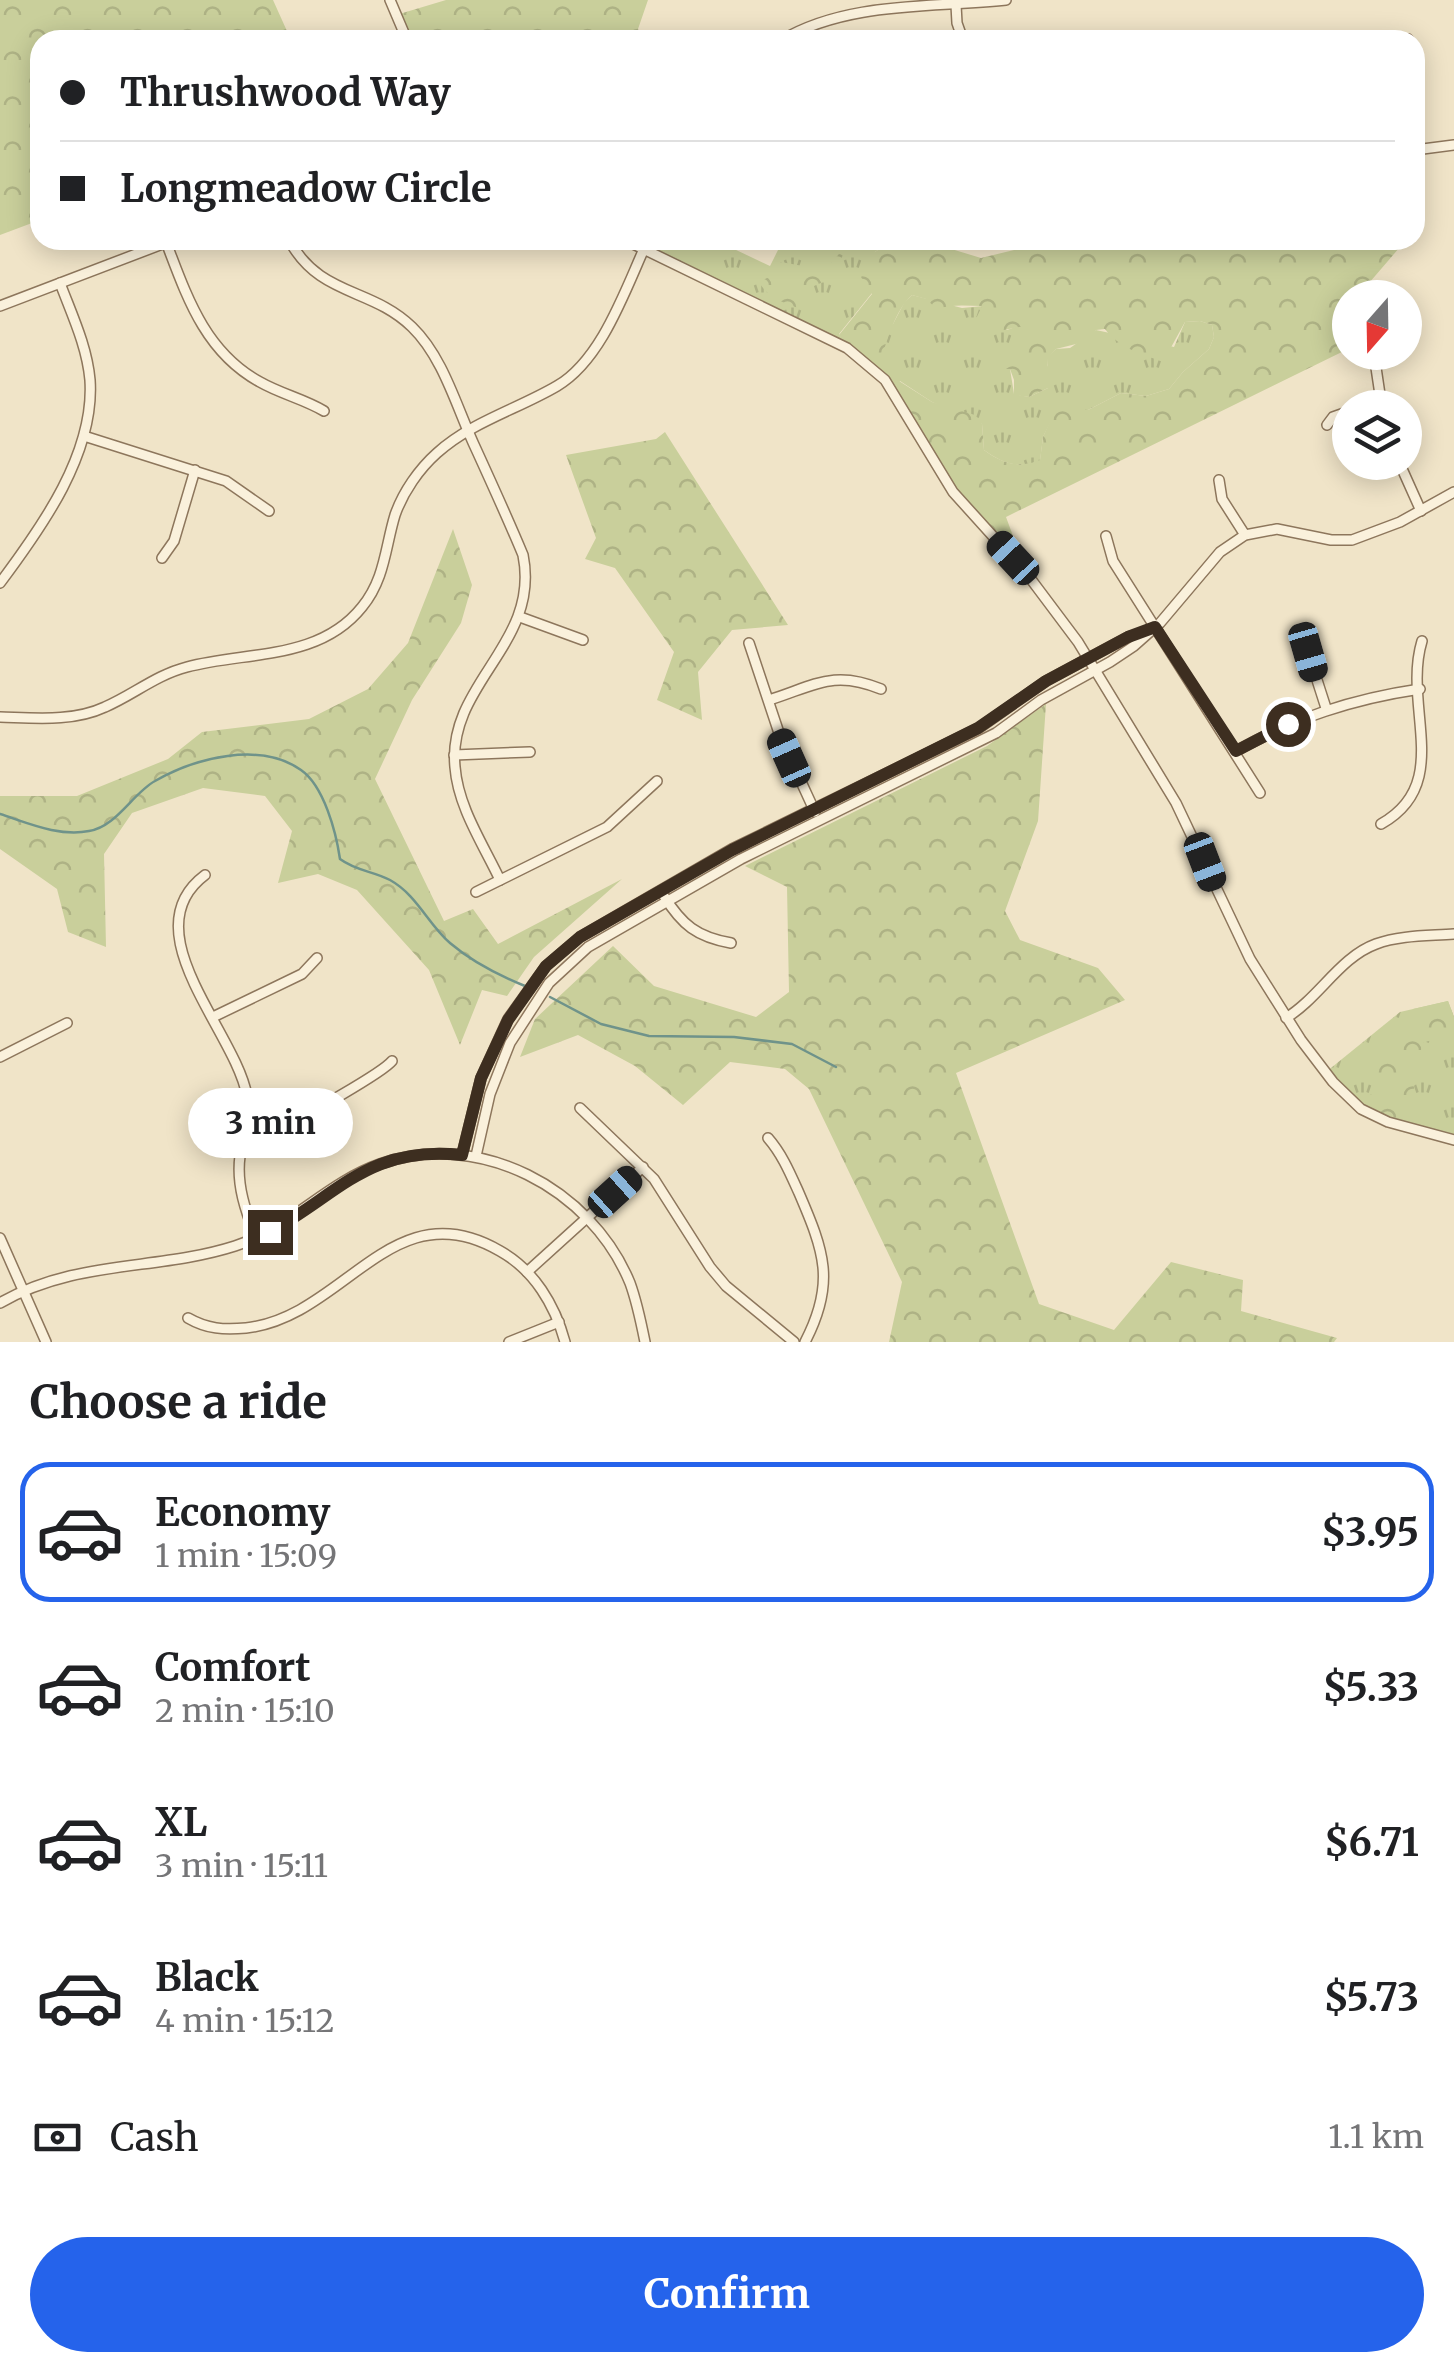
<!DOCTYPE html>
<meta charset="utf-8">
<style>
body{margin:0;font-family:Merriweather,serif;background:#f2f2f2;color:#202124;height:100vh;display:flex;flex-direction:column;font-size:38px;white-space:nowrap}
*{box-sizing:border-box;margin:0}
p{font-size:32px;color:#757577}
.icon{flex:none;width:55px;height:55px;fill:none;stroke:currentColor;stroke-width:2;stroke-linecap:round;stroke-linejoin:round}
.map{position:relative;height:1342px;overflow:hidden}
.drawer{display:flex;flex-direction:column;background:#fff;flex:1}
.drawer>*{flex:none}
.banner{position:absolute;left:30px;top:30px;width:1395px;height:220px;border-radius:30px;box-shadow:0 5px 25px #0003;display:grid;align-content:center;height:220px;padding:0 30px;background:#fff}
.needle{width:65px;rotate:200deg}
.buttons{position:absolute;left:1332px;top:280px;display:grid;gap:20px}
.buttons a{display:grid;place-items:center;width:90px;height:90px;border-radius:50%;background:#fff;box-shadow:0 5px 25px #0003;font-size:50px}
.end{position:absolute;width:45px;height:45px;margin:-22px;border:12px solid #3d2e20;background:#fff;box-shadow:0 0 0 5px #fff}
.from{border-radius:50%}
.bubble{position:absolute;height:70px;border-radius:35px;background:#fff;box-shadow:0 5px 25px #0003;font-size:32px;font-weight:700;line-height:70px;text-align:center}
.car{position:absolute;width:30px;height:60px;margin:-30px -15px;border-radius:12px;box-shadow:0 0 8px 2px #0007;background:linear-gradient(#222 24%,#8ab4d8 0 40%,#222 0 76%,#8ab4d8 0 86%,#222 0)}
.banner b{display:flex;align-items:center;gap:35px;height:95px;font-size:38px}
.banner b+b{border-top:2px solid #e0e0e0}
.banner i{width:25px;height:25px;background:#202124}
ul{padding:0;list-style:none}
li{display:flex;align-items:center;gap:30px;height:140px;margin:0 20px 15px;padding:0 10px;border:5px solid transparent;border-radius:30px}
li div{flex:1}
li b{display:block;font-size:38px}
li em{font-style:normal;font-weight:700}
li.active{border-color:#2563eb}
li>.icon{width:90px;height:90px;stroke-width:1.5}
h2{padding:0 30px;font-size:45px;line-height:120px}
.pay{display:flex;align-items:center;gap:25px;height:110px;padding:0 30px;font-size:38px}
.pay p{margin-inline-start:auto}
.primary-button{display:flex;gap:20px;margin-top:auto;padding:20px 30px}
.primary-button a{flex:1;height:115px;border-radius:60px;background:#2563eb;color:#fff;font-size:40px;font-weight:700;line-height:115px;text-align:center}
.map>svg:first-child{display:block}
</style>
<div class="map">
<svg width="1454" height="1342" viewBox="0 0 1454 1342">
<defs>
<pattern id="grass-tufts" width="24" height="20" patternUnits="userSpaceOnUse" patternTransform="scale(2.5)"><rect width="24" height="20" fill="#c9cf9b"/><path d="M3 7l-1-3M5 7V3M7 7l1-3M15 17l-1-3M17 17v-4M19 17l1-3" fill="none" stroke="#aeb285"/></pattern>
<pattern id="forest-crowns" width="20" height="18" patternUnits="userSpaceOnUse" patternTransform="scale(2.5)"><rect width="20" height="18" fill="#c9cf9b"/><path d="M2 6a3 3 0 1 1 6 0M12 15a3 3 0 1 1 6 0" fill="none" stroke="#aeb285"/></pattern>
</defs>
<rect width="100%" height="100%" fill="#f0e4c8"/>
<g fill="url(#grass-tufts)">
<polygon points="648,240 715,240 770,266 783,240 892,240 875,252 872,293 839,334 847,348 644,249"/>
<path d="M912 295 962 308 983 306 980 315 1007 330 1024 324 1036 327 1037 333 995 369H1010L1014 394 1029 397 1048 388 1047 357 1056 349 1070 348 1096 330 1174 347 1185 322 1200 321 1212 325 1214 337 1209 349 1183 372 1169 389 1146 396 1121 393 1088 410 1056 411 1043 437 1040 461C1017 469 1002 463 984 450L982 424 932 402 900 381 893 391 861 357 893 324 904 303Z"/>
<polygon points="1448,1001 1454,1017 1454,1140 1374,1116 1326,1072 1400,1012"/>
</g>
<g fill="url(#forest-crowns)">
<polygon points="0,0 273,0 291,40 40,40 40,220 0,235"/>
<polygon points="446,0 648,0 638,29 643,40 407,40 396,15"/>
<path d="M839 240H850L832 278 814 286 798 308C782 302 767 297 759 282L773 275 781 262 825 270 839 254Z"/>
<path d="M892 240 935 244 981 258 1014 250 1129 240H1151L1173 246 1190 240H1406L1357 297 1350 298 1347 310 1350 317V348L1006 517 1027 574 972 515 893 391 899 381 932 402 975 415 982 424 984 450C1002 463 1018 469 1040 460L1043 437 1055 410H1088L1121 393 1146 396 1169 389 1183 372 1209 349 1214 337 1212 325 1200 321 1185 322 1163 362C1142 354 1119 348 1105 329L1096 330 1088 341 1056 349 1048 357 1047 365 1052 374 1048 388 1029 397 1014 395V380L1010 369H995L989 364 991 357 1036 333V328C1014 321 992 342 974 323L982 306C967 306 952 304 937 309L926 299 912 295C895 311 889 336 881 358 860 357 850 353 839 335L872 294 861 277 875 252Z"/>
<polygon points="665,432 788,625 732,630 698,672 702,720 657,700 674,652 615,568 585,559 596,538 566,455 656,439"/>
<polygon points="453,529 472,585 461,623 412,700 375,779 444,921 473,909 498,944 622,879 534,957 507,996 482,990 460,1045 429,970 357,890 318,874 278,883 292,831 265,796 203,788 132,813 104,854 106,947 68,932 57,889 0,849 0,796 77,796 168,759 202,732 309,719 368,689 408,643"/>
<polygon points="1046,704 1038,821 1005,911 1020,940 1098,968 1125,1000 956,1073 1039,1304 1114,1330 1171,1262 1243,1280 1241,1311 1337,1338 1334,1342 889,1342 902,1282 809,1089 785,1069 730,1062 683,1105 635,1066 578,1035 520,1057 535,1019 613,946 654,986 756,1017 789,992 787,887 745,866 987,746"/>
<path d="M1448 1001 1454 1017V1030L1439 1039 1424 1042C1412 1070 1420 1103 1395 1124L1361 1109 1364 1100 1374 1092 1381 1056 1403 1040 1413 1009Z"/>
</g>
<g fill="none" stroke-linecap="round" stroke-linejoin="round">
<g stroke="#6f938a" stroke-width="2.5">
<path d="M0 814C28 823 59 837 89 831 116 827 133 793 155 781 195 758 260 741 301 770 324 786 336 832 340 859 356 871 373 871 390 880 417 895 428 924 450 943 471 961 498 975 525 986"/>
<polyline points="550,997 601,1024 649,1036 734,1037 792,1044 836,1067"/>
</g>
<g stroke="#8d765c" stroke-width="12">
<g id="minor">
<polyline points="390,0 407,40"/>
<polyline points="956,5 957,23 963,40"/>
<path d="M782 40C848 1 932 8 1006 0"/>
<polyline points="1397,40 1408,39"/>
<polyline points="1415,150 1454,145"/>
<path d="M289 240C320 297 371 287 412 327 444 358 457 409 476 449 492 484 508 519 523 555 541 644 447 683 455 767 458 807 483 844 500 880"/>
<polyline points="625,240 847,348 885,380 953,492 1027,574 1078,642 1176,803 1250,959 1301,1040 1333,1082 1361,1109 1388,1122 1454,1140"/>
<path d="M166 242C187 297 205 352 260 382 281 394 304 399 324 411"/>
<polyline points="0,306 173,240"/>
<polyline points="1375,361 1382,408"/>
<polyline points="1327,425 1333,417 1350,411"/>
<polyline points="84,436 226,481 269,511"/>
<polyline points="1399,462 1421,511"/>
<polyline points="1219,480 1222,499 1245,535"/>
<polyline points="1106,536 1113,561 1260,793"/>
<polyline points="162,558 174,541 195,470"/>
<path d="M0 583C42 527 95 453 90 380 87 346 72 315 60 283"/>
<polyline points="520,617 583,640"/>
<polyline points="749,643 780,736 815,812"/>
<polyline points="1308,652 1326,708"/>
<path d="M769 700C814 686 833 669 881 689"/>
<path d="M0 717C35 718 73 722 105 707 133 695 156 675 187 667 246 651 319 661 362 607 385 579 385 548 395 515 403 492 419 469 437 453 471 422 518 409 557 386 603 359 626 287 648 240"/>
<path d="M1236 751C1295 718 1352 699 1420 689"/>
<polyline points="454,755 530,752"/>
<path d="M1381 824C1454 783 1402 707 1422 641"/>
<path d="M205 875C130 931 236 1032 247 1096 250 1117 243 1136 240 1156 236 1185 246 1212 256 1238"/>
<polyline points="476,892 607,827 657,781"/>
<path d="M664 896C682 925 697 937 731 943"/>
<polyline points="213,1017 302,974 317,958"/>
<path d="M1286 1018C1319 998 1340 957 1376 944 1400 935 1429 936 1454 934"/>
<polyline points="0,1057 67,1023"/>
<polyline points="580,1108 654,1179 710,1267 726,1286 794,1342"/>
<path d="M247 1124C260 1126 274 1127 287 1123 302 1119 383 1072 392 1061"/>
<path d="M768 1138C782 1154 790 1173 799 1193 824 1251 836 1283 805 1342"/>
<polyline points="462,1155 481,1078 508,1019 546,966 580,937 732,849 979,728 1046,681 1128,637 1147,632"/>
<polyline points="476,1156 490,1094 510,1043 549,983 588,947 741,859 996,733 1041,700 1110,662 1134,646 1160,623 1220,552 1245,535 1277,529 1331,540 1352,540 1400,522 1454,492"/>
<polyline points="0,1238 46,1342"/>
<polyline points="527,1272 643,1167"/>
<path d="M0 1303C77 1259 157 1271 235 1246 290 1228 326 1183 380 1164 479 1129 591 1188 630 1283 637 1302 641 1322 645 1342"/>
<path d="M188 1318C207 1329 224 1330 246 1328 345 1317 392 1188 500 1251 534 1270 555 1305 565 1342"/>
<polyline points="509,1342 559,1322"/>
</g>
</g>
<use href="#minor" stroke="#faf1dc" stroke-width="9"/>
</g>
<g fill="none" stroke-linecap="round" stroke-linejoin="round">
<path stroke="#3d2e20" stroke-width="12" d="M270 1232C340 1193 370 1145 462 1155L481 1078 508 1020 546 966 580 937 732 850 978 728 1046 681 1128 637 1155 627 1236 751 1288 724"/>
</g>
</svg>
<div class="buttons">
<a><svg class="needle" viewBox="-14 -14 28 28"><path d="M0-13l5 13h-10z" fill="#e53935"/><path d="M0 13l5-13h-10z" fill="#757577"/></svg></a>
<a><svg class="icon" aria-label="layers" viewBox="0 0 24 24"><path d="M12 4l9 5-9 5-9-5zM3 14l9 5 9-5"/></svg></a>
</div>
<i class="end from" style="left:1288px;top:724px"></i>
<i class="end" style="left:270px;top:1232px"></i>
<div class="bubble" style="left:188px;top:1088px;width:165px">3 min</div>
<i class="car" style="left:1013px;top:558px;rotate:317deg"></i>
<i class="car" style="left:1308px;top:652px;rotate:164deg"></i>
<i class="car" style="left:789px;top:758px;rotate:336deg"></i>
<i class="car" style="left:1205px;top:862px;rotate:159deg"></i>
<i class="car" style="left:615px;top:1192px;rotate:48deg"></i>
<div class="banner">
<b><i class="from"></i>Thrushwood Way</b>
<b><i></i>Longmeadow Circle</b>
</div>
</div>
<section class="drawer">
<h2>Choose a ride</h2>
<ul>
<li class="active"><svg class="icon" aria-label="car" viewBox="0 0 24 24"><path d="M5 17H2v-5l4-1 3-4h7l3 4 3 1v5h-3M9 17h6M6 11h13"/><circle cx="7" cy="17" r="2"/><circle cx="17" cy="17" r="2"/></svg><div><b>Economy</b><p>1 min · 15:09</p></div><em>$3.95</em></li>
<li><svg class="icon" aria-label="car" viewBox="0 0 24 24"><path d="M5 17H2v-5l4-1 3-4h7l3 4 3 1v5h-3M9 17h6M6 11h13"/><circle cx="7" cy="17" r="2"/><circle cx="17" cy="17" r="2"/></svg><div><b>Comfort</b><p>2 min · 15:10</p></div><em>$5.33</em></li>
<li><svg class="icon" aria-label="car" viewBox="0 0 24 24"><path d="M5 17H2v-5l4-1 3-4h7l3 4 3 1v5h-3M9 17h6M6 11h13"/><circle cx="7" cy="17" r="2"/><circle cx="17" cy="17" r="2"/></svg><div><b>XL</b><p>3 min · 15:11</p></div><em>$6.71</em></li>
<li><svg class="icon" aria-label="car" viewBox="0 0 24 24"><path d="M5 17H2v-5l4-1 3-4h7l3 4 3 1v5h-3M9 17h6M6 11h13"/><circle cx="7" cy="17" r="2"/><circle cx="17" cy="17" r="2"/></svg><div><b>Black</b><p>4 min · 15:12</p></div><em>$5.73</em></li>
</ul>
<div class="pay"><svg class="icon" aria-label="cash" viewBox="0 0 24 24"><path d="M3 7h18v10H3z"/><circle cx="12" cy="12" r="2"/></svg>Cash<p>1.1 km</p></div>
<div class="primary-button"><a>Confirm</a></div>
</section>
